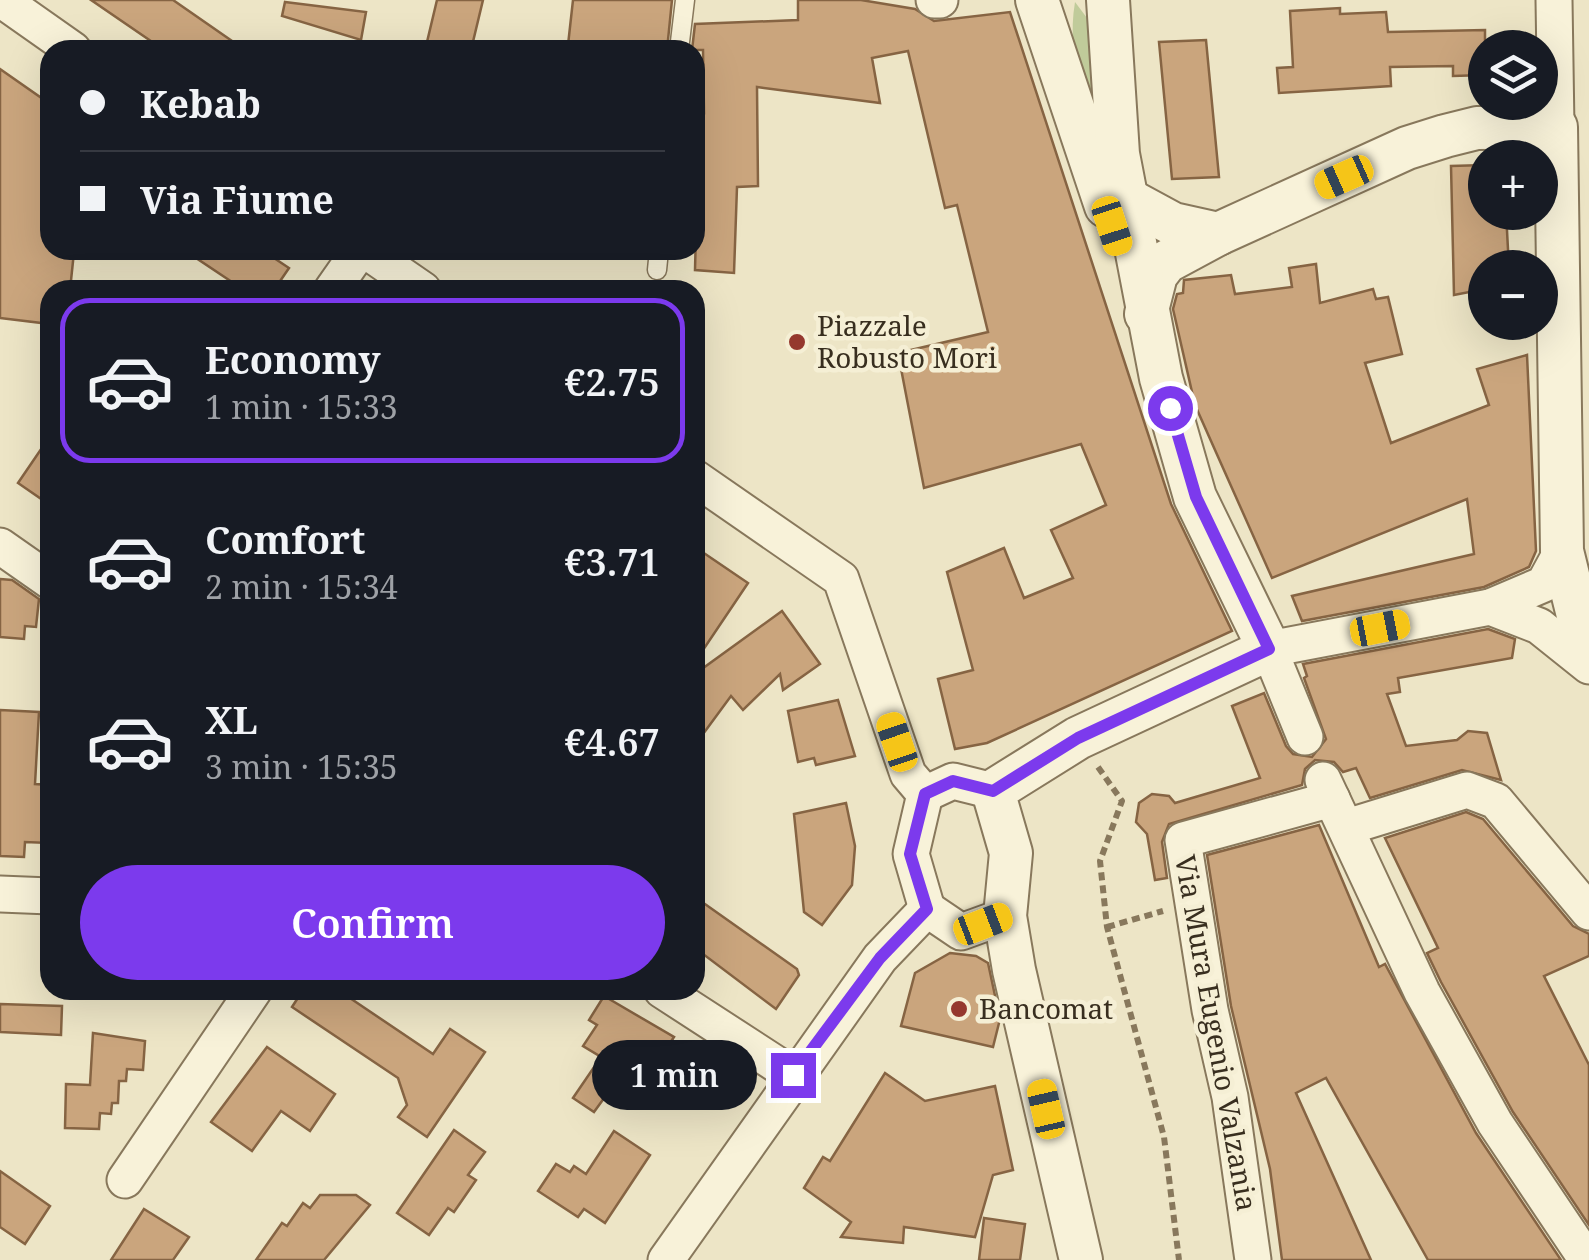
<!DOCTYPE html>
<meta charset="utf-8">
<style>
body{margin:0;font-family:"Noto Serif",serif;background:#242831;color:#f1f3f6;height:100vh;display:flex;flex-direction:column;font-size:38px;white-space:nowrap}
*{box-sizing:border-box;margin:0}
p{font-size:32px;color:#9ea1a6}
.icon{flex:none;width:55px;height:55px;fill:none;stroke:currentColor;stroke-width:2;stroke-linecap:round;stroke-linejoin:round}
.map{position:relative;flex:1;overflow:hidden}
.panel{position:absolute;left:40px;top:280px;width:665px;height:720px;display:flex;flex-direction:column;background:#171b24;border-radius:30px;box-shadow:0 10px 40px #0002}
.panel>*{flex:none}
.banner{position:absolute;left:40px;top:40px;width:665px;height:220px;border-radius:30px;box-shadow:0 10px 40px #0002;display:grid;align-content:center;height:220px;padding:0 40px;background:#171b24}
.fabs{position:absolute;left:1468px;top:30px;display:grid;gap:20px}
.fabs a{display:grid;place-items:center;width:90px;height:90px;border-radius:50%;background:#171b24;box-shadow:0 10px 40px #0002;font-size:50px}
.end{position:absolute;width:45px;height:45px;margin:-22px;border:12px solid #7c3aed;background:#fff;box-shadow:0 0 0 5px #fff}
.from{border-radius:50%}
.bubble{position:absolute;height:70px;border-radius:35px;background:#171b24;box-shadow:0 10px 40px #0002;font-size:32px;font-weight:600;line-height:70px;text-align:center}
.car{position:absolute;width:30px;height:60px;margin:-30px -15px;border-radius:12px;box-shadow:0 0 8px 2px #0007;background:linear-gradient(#f5c518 24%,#345 0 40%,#f5c518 0 76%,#345 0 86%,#f5c518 0)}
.banner b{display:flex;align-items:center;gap:35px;height:95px;font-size:38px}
.banner b+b{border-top:2px solid #363941}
.banner i{width:25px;height:25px;background:#f1f3f6}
ul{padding:18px 0 0;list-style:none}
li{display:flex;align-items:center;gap:30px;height:165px;margin:0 20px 15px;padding:0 20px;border:5px solid transparent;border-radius:30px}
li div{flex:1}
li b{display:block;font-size:38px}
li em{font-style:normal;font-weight:600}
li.selected{border-color:#7c3aed}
li>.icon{width:90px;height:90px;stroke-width:1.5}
.cta{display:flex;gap:20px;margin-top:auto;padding:20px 40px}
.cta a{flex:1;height:115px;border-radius:60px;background:#7c3aed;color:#fff;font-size:40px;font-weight:600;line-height:115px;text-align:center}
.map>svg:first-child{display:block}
</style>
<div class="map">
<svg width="1589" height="1260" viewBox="0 0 1589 1260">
<rect width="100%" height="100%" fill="#ede5c6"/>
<path fill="#c0cb9a" d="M1075 2 1090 22 1110 164C1089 109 1065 61 1075 2Z"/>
<g fill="#caa57d" stroke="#866443" stroke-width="2.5">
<polygon points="91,0 173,0 245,50 164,50"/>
<polygon points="437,0 483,0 471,50 427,42"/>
<polygon points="573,0 672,0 667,50 579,50 568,45"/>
<polygon points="798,0 861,0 915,9 934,21 1010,12 1171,504 1232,631 987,743 955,749 938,679 973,670 947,572 1004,548 1024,598 1073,578 1051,530 1106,505 1081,444 924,488 898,353 988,332 957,205 945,208 908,51 872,58 880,103 757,87 758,186 737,187 734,273 695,270 699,112 704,113 703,50 692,50 695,24 798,20"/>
<polygon points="285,2 366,12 361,40 282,16"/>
<polygon points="1340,8 1340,14 1386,12 1388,32 1485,30 1485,75 1453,76 1453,66 1390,67 1391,86 1279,93 1277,68 1293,67 1290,11"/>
<polygon points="1206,40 1219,177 1172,179 1159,42"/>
<polygon points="0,69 50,104 50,250 74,252 70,290 50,290 50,324 0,318"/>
<polygon points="1485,165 1485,212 1506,212 1509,268 1485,268 1485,289 1454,295 1451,166"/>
<polygon points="184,250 262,250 289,268 274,290 244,290"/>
<polygon points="1316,264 1320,303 1373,289 1376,299 1388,297 1402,354 1365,363 1391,443 1489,405 1477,369 1527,355 1536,551 1529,567 1484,587 1302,621 1292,596 1474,554 1467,499 1272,578 1195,405 1173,309 1177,294 1183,293 1184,280 1231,275 1235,294 1292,287 1289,268"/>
<polygon points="50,436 50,505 18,483"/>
<polygon points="695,547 748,583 695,662"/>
<polygon points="0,579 12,580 39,599 36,627 25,626 24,639 0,637"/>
<polygon points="782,611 820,664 783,690 780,674 743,710 731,696 695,745 695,674"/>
<polygon points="1488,629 1515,639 1512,658 1398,678 1400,692 1387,694 1406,746 1457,740 1468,731 1487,733 1501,780 1462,770 1370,798 1356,768 1343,772 1334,762 1315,760 1305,769 1302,785 1169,824 1162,842 1167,878 1155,880 1147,834 1136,822 1139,803 1152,794 1169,796 1175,803 1260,778 1232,706 1264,693 1286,746 1293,754 1312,757 1326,739 1304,678 1307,676 1303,664"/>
<polygon points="838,700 855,756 816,765 814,758 798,762 788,711"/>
<polygon points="0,710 39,712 35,784 50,785 49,843 25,842 24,857 0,856"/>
<polygon points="846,803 855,846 852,885 822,925 804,912 794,814"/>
<polygon points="1466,812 1483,819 1573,926 1589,934 1589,956 1544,976 1589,1065 1589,1225 1513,1112 1441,982 1427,953 1438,948 1385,838"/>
<polygon points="1319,825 1379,967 1385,964 1476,1133 1561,1260 1428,1260 1326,1078 1296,1093 1371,1260 1282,1260 1270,1169 1231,1006 1207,855"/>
<polygon points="695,897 797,969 799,975 776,1009 695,948"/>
<polygon points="950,953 976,956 988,963 1000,1019 993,1047 901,1026 915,973"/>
<polygon points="303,990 338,990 433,1054 450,1029 485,1052 427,1137 398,1117 407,1105 398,1078 292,1007"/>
<polygon points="604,996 674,1037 672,1040 712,1067 697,1090 689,1086 679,1101 623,1072 594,1112 573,1098 601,1057 583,1046 597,1025 589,1020"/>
<polygon points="0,1004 62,1006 61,1035 0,1032"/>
<polygon points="93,1033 145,1041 143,1070 127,1069 126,1081 119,1081 118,1103 112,1103 111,1114 100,1113 99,1129 65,1128 66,1084 90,1085"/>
<polygon points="267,1047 335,1094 310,1131 281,1111 252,1151 211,1122"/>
<polygon points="885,1073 925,1101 995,1086 1013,1170 993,1175 975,1237 904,1227 903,1243 841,1237 851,1222 804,1188 823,1157 830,1161"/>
<polygon points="454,1130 485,1152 468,1175 476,1180 454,1212 448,1208 429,1235 397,1213"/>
<polygon points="614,1131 650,1155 605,1223 584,1209 578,1217 538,1191 556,1164 570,1172 574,1166 586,1174"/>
<polygon points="0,1171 50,1206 25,1244 0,1227"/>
<polygon points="320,1195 356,1195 370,1205 324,1260 256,1260 282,1223 287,1226 303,1203 310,1208"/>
<polygon points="144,1209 189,1237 173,1260 111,1260"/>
<polygon points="984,1218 1025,1224 1020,1260 979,1260"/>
</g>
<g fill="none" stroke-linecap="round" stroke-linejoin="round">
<g stroke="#88785c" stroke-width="21">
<g id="service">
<polyline points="679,50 685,0"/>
<polyline points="657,270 659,250"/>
</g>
</g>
<g stroke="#88785c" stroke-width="39">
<g id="minor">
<polyline points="2,0 73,50"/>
<polyline points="934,0 940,0"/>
<polyline points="1554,0 1556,127"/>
<polyline points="365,250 423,290"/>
<polyline points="332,290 360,250"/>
<polyline points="695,478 841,579 908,774 925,794"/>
<polyline points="0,546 50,581"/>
<polyline points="1490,607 1544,584 1562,551"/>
<polyline points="1305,737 1269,649 1490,607 1539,626 1589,666"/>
<polyline points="1323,780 1422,992 1495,1123 1587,1260"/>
<polyline points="925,794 911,854 927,909"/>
<polyline points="925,794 953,781 993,791"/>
<polyline points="1347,827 1467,790 1496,801 1589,912"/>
<polyline points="0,894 50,896"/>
<polyline points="927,909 961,932 1005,916"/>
<polyline points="662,990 793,1075"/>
<polyline points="125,1180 254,990"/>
<polyline points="666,1260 880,958 927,909"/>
<polyline points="1253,1260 1230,1097 1210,1010 1183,840 1332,799"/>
</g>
</g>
<g stroke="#88785c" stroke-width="46">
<g id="tertiary">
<polyline points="1037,0 1106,206"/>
<polyline points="1125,198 1173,224 1218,234"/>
<polyline points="1146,314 1156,275 1166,262 1218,234 1407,148 1445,136 1477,128 1556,127 1562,551 1589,660"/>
<polyline points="1081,1260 1014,970 1005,916 1011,853 993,791 1078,738 1269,649 1195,497 1161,378 1118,154 1108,0"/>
</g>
</g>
<g stroke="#88785c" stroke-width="6" stroke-dasharray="8 5" stroke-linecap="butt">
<polyline points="1098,767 1122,801 1100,861 1107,927 1164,1137 1179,1260"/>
<polyline points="1107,927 1163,911"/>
</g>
<use href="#service" stroke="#f8f2d9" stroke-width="18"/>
<use href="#minor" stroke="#f8f2d9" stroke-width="35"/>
<use href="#tertiary" stroke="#f8f2d9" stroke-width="42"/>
</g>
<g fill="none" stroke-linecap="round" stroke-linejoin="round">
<polyline stroke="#7c3aed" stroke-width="12" points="793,1075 880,958 927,909 910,854 925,794 953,781 993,791 1078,738 1269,649 1196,497 1170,408"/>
</g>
<g fill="#95382e" stroke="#f5efd5" stroke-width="4">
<circle cx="797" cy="342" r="10"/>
<circle cx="959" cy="1009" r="10"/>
</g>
<g text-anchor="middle" stroke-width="9" stroke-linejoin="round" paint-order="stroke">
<g font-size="28" fill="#382e1f" stroke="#f5efd5" text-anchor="start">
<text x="817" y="336">Piazzale<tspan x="817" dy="32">Robusto Mori</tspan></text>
<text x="979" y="1019">Bancomat</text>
</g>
<g font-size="28" fill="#382e1f" stroke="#f5efd5">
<text transform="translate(1216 1033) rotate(80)" y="10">Via Mura Eugenio Valzania</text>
</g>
</g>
</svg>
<div class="fabs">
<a><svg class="icon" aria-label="layers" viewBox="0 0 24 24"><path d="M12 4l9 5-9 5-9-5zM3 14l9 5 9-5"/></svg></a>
<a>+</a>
<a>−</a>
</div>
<i class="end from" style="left:1170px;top:408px"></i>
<i class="end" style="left:793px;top:1075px"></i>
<div class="bubble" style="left:592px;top:1040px;width:165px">1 min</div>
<i class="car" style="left:1344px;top:177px;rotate:246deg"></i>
<i class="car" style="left:1112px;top:226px;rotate:162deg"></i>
<i class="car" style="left:1380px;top:628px;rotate:79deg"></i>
<i class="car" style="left:897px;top:742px;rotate:341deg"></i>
<i class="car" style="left:983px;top:924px;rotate:69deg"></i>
<i class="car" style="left:1046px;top:1109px;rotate:347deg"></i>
<div class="banner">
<b><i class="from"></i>Kebab</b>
<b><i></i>Via Fiume</b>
</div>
<section class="panel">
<ul>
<li class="selected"><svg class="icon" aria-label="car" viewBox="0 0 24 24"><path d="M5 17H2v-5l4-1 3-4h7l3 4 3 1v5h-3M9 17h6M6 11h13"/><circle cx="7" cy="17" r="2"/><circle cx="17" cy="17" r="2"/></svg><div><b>Economy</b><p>1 min · 15:33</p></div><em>€2.75</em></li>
<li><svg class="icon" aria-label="car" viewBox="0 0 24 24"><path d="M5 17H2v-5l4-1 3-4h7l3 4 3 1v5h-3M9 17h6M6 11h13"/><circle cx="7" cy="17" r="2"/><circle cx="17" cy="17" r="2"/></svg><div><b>Comfort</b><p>2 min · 15:34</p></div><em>€3.71</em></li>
<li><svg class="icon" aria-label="car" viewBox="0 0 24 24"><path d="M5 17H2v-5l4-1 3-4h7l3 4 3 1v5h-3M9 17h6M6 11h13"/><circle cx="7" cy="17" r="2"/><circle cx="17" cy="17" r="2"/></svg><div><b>XL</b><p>3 min · 15:35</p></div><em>€4.67</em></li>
</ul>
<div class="cta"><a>Confirm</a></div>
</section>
</div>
